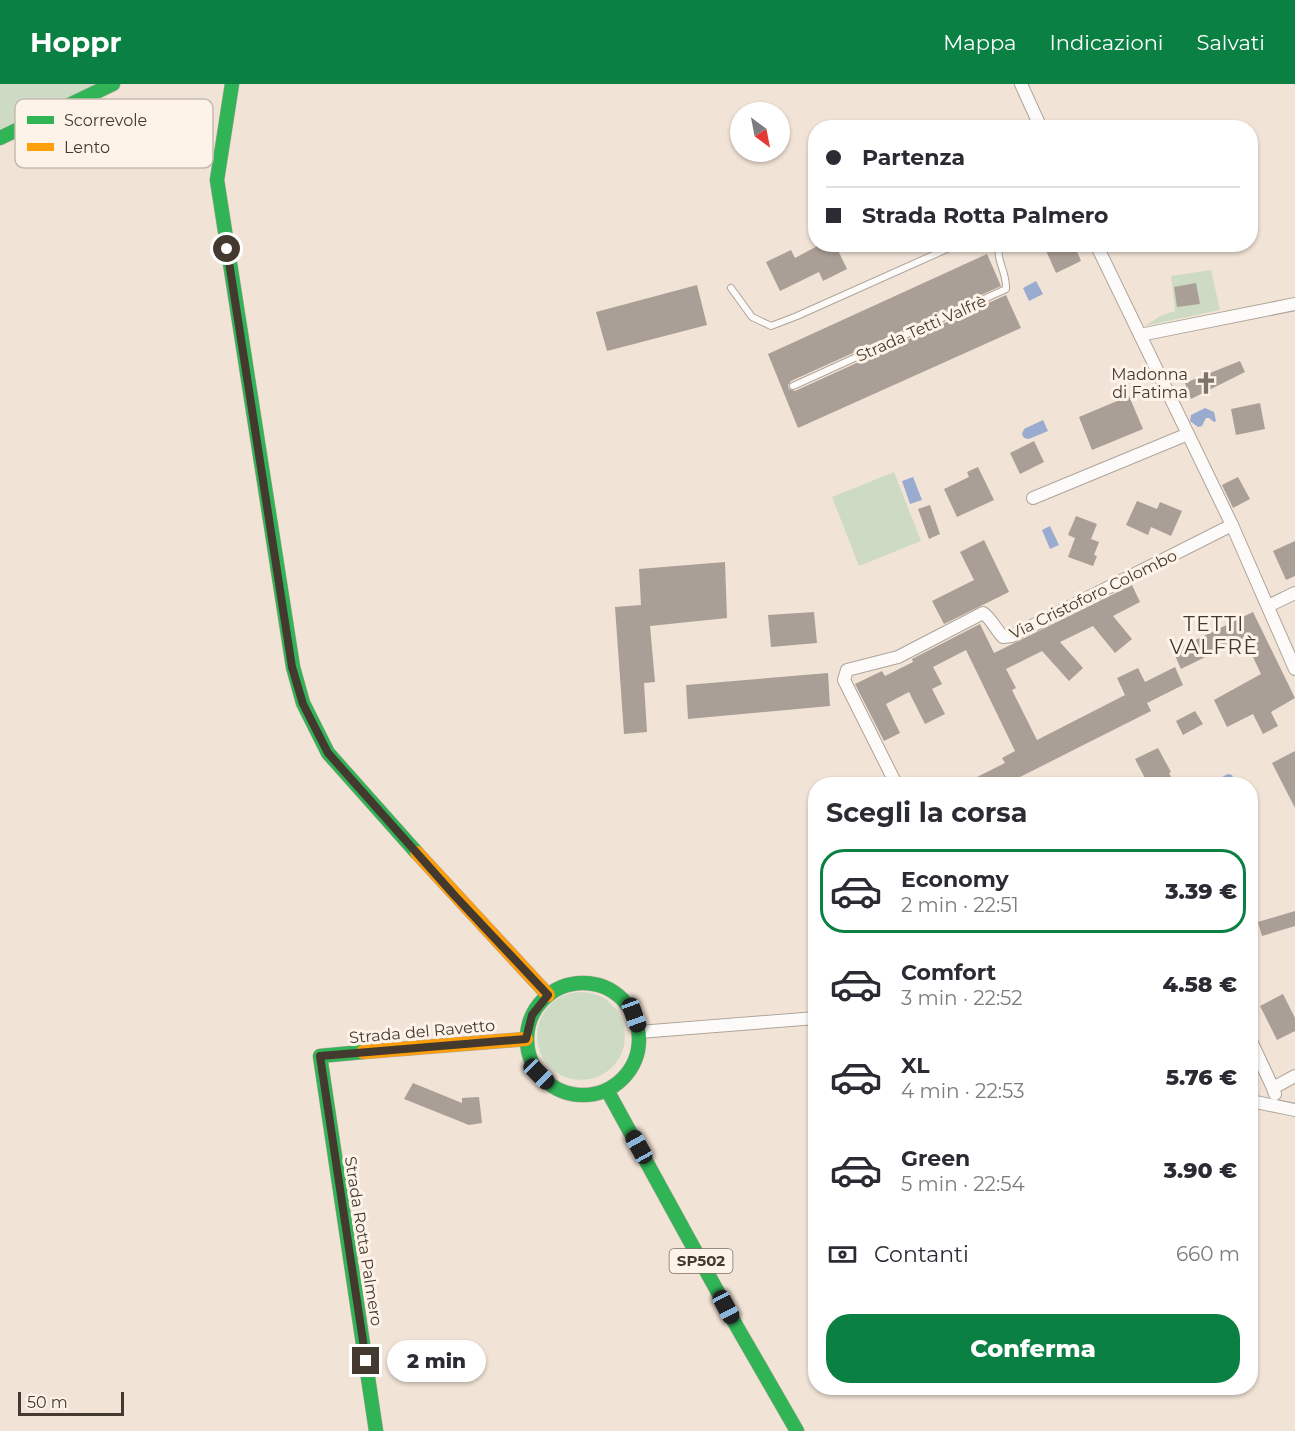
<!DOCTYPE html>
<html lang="it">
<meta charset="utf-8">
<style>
body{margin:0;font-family:Montserrat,sans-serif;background:#f7f7f7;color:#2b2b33;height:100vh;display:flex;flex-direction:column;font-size:22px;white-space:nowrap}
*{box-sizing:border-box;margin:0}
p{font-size:20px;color:#7c7c81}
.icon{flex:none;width:33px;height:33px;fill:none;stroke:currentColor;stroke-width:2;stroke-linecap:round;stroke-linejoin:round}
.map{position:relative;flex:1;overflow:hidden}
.details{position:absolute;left:808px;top:693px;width:450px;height:618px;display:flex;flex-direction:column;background:#fff;border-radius:24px;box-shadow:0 2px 4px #0004}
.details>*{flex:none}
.hud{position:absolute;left:808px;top:36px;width:450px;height:132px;border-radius:24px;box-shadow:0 2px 4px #0004;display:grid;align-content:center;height:132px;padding:0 18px;background:#fff}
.needle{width:39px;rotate:148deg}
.fabs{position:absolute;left:730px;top:18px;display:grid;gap:12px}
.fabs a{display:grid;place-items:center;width:60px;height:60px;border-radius:50%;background:#fff;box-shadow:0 2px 4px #0004;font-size:30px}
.scale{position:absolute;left:18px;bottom:15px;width:106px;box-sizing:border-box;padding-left:6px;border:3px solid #43392f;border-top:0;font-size:16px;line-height:21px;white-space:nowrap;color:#43392f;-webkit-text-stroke:4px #fef3e9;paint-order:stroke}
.end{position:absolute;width:27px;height:27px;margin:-14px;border:8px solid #43392f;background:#fff;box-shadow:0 0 0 3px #fff}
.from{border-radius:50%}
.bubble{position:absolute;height:42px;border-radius:21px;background:#fff;box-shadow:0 2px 4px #0004;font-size:20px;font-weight:800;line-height:42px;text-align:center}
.car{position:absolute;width:18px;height:36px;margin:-18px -9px;border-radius:8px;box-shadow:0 0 4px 2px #0007;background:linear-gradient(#222 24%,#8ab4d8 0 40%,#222 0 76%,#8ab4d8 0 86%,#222 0)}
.hud b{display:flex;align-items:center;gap:21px;height:57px;font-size:22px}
.hud b+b{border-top:2px solid #e1e1e2}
.hud i{width:15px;height:15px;background:#2b2b33}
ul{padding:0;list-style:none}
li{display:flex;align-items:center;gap:18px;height:84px;margin:0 12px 9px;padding:0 6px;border:3px solid transparent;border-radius:24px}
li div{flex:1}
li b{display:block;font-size:22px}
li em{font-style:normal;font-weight:800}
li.current{border-color:#0b8043}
li>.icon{width:54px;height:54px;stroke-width:1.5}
h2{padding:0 18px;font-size:27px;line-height:72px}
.pay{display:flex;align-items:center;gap:15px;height:66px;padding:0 18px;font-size:22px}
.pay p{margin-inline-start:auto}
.action{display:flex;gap:12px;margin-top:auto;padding:12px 18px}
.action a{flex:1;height:69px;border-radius:24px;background:#0b8043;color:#fff;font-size:24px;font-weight:800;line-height:69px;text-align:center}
header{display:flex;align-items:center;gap:36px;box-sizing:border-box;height:84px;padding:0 30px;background:#0b8043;color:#fff}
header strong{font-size:28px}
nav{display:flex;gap:33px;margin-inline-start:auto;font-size:21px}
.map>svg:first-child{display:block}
</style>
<header>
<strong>Hoppr</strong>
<nav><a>Mappa</a><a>Indicazioni</a><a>Salvati</a></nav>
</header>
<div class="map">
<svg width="1295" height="1347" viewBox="0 0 1295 1347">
<rect width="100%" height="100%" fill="#f1e3d6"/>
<g fill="#cedbc4">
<polygon points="0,0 106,0 0,47"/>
<polygon points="1211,186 1220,226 1145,242 1162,231 1175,227 1171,192"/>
<polygon points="894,388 921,457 859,482 832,413"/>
<circle cx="581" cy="952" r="44"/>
</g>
<g fill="#9aabd0">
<polygon points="1036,197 1043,210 1029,217 1023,204"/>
<polygon points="1205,324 1214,328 1216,337 1214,338 1209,334 1206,334 1202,342 1198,343 1190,337 1191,331"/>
<polygon points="1043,336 1048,347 1029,355 1024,354 1022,350 1024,345"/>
<polygon points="913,393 922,416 910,420 902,397"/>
<polygon points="1050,442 1059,461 1050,465 1042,446"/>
<polygon points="1228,690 1232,691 1236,700 1208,700"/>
</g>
<g fill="#aa9f96">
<polygon points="821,160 835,160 847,185 823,197 819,188 780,207 766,178 791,166 795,174"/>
<polygon points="1043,160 1074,160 1081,177 1056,189"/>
<polygon points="987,170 1001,202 791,297 788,301 789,305 795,307 1006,211 1021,244 798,344 768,270"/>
<polygon points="1196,199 1200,220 1177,223 1174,203"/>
<polygon points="697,201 707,241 607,267 596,228"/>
<polygon points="1240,277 1245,288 1191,315 1185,299"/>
<polygon points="1129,312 1143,345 1092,366 1079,333"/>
<polygon points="1260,319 1265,345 1236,351 1231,325"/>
<polygon points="1034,357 1044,378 1020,390 1010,369"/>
<polygon points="978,383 994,416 957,433 944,405 969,393 967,388"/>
<polygon points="1238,393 1250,415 1233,424 1222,401"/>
<polygon points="1137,417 1157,425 1160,418 1182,427 1171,452 1151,443 1148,451 1126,441"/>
<polygon points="930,421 940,450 929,455 918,425"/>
<polygon points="1076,432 1097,440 1091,455 1099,458 1094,471 1097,472 1093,482 1068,473 1075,454 1068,451"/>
<polygon points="984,456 1009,508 944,540 932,517 974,496 960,468"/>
<polygon points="1295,457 1295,492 1286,496 1273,467"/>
<polygon points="725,478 727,534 650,542 655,598 644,599 647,648 624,650 615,523 641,521 639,485"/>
<polygon points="1132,501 1140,518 1113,532 1132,555 1115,569 1093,542 1060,558 1083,584 1069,597 1042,567 1006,585 1016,604 1012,606 1037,656 1125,611 1117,594 1138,584 1145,598 1175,583 1183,601 1147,619 1151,627 1014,696 1012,693 997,700 963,700 1005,679 1002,674 1015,667 966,566 933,583 942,600 932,605 945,630 925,640 909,608 886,620 900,649 884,657 855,600 882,587 885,592 913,578 912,575 980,540 994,569"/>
<polygon points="814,528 817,559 771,563 768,531"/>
<polygon points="1253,528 1295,614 1271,628 1278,642 1263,650 1253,630 1227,643 1214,616 1261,590 1244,554 1181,585 1173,567"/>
<polygon points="828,589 830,622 688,635 686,601"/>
<polygon points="1195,627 1203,640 1183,651 1176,637"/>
<polygon points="1158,664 1171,688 1169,689 1175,700 1148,700 1135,675"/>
<polygon points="1295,667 1295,724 1272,679"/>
<polygon points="1295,827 1295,842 1262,852 1258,838"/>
<polygon points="1283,910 1295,934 1295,947 1277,956 1260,922"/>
<polygon points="413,999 462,1019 462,1014 479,1013 482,1039 469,1041 404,1015"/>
</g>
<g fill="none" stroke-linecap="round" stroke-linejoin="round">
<g stroke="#afa49a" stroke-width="8">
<g id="lane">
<polyline points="731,204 752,233 771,242 797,232 958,160"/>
<path d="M793 302 1006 205C1007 188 996 178 999 160"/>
</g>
</g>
<g stroke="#afa49a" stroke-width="14">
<g id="street">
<polyline points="1021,0 1041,44"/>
<polyline points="1096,160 1232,441 1295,585"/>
<polyline points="1140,251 1295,220"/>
<polyline points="1033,414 1188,350"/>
<polyline points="1268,522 1295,509"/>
<path d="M896 700 844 596 847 586 898 573 983 529C991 534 996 546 1003 553L1012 552 1232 441"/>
<polyline points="639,948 816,934"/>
<polyline points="1251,957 1273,1004"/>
<polyline points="1275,1010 1273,1004 1295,992"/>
<polyline points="1251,1017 1295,1026"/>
</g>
</g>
<g stroke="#afa49a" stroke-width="15">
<g id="fast">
<polyline points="232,0 217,96 293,583 303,619 328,669 417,769"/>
<polyline points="0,54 113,0"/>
<circle cx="583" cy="955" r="56"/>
<polyline points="363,968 320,972 376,1347"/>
<polyline points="607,1006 737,1243 797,1347"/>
</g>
</g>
<g stroke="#afa49a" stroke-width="15">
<g id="slow">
<polyline points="417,769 548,911"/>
<polyline points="363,968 526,955"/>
</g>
</g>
<use href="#lane" stroke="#fdfbf9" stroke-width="6"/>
<use href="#street" stroke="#fdfbf9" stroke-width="12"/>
<use href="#fast" stroke="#30b455" stroke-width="14"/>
<use href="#slow" stroke="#ff9f0a" stroke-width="14"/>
</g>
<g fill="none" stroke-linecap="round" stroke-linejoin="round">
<polyline stroke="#43392f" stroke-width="8" points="227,165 292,583 303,620 328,669 455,812 548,911 532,931 526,955 320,972 366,1277"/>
</g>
<defs>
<g id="church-bare" transform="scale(1.8)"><path d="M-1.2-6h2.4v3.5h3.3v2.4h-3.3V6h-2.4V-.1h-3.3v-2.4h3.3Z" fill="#807469" stroke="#fef3e9" stroke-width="2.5" paint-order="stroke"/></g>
</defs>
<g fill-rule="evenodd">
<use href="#church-bare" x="1206" y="299"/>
</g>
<g text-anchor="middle" stroke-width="6" stroke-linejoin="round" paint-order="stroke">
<rect fill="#fef3e9" stroke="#7b7167" stroke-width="1.5" x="669.5" y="1165" width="63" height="24" rx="4.5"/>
<g font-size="15" font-weight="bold" fill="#43392f">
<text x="701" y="1182">SP502</text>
</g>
<g font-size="16" fill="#43392f" stroke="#fef3e9">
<text transform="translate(921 244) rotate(-24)" y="6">Strada Tetti Valfrè</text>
<text transform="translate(1093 510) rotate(-26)" y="6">Via Cristoforo Colombo</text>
<text transform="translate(422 947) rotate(-5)" y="6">Strada del Ravetto</text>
<text transform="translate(364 1157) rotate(81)" y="6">Strada Rotta Palmero</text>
</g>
<g font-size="16" fill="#43392f" stroke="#fef3e9" text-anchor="end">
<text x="1188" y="296">Madonna<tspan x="1188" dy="18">di Fatima</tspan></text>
</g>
<g font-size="20" letter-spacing="1.5" fill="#43392f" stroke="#fef3e9">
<text x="1214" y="547">TETTI<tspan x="1214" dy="23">VALFRÈ</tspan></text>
</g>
</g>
<rect x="15" y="15" width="198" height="69" rx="9" fill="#fef3e9" stroke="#c6bbb1" stroke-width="1.5"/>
<rect x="27" y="32" width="27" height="8" fill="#30b455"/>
<rect x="27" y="59" width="27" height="8" fill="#ff9f0a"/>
<g font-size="16" fill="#43392f">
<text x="64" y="42">Scorrevole</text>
<text x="64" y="69">Lento</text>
</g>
</svg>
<div class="fabs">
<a><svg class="needle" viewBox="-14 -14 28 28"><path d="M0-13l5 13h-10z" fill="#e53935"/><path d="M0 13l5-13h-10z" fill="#7c7c81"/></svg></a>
</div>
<div class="scale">50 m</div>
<i class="end from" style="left:227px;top:165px"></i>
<i class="end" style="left:366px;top:1277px"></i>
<div class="bubble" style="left:387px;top:1256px;width:99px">2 min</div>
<i class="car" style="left:634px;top:931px;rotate:160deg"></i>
<i class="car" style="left:539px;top:990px;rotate:135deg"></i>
<i class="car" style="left:639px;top:1063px;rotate:331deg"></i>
<i class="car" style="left:726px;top:1223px;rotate:152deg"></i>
<div class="hud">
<b><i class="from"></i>Partenza</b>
<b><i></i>Strada Rotta Palmero</b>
</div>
<section class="details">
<h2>Scegli la corsa</h2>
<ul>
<li class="current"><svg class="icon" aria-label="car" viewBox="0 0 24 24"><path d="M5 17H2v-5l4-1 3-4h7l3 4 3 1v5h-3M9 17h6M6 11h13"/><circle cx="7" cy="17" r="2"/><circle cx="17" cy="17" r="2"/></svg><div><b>Economy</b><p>2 min · 22:51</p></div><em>3.39 €</em></li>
<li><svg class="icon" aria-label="car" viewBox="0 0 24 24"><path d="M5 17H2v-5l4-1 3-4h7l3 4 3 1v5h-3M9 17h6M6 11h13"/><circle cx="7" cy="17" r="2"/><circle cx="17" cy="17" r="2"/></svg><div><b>Comfort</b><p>3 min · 22:52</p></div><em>4.58 €</em></li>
<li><svg class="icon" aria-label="car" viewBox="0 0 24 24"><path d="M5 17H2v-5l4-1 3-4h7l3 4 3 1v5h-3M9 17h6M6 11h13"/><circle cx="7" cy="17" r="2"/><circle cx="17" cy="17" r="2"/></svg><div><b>XL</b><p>4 min · 22:53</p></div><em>5.76 €</em></li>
<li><svg class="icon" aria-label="car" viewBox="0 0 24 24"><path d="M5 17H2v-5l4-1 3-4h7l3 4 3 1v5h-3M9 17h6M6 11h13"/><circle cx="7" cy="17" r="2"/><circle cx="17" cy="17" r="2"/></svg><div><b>Green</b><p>5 min · 22:54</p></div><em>3.90 €</em></li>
</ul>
<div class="pay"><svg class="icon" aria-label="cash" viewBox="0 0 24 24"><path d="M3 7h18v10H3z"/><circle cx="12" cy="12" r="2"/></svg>Contanti<p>660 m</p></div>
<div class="action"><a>Conferma</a></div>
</section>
</div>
